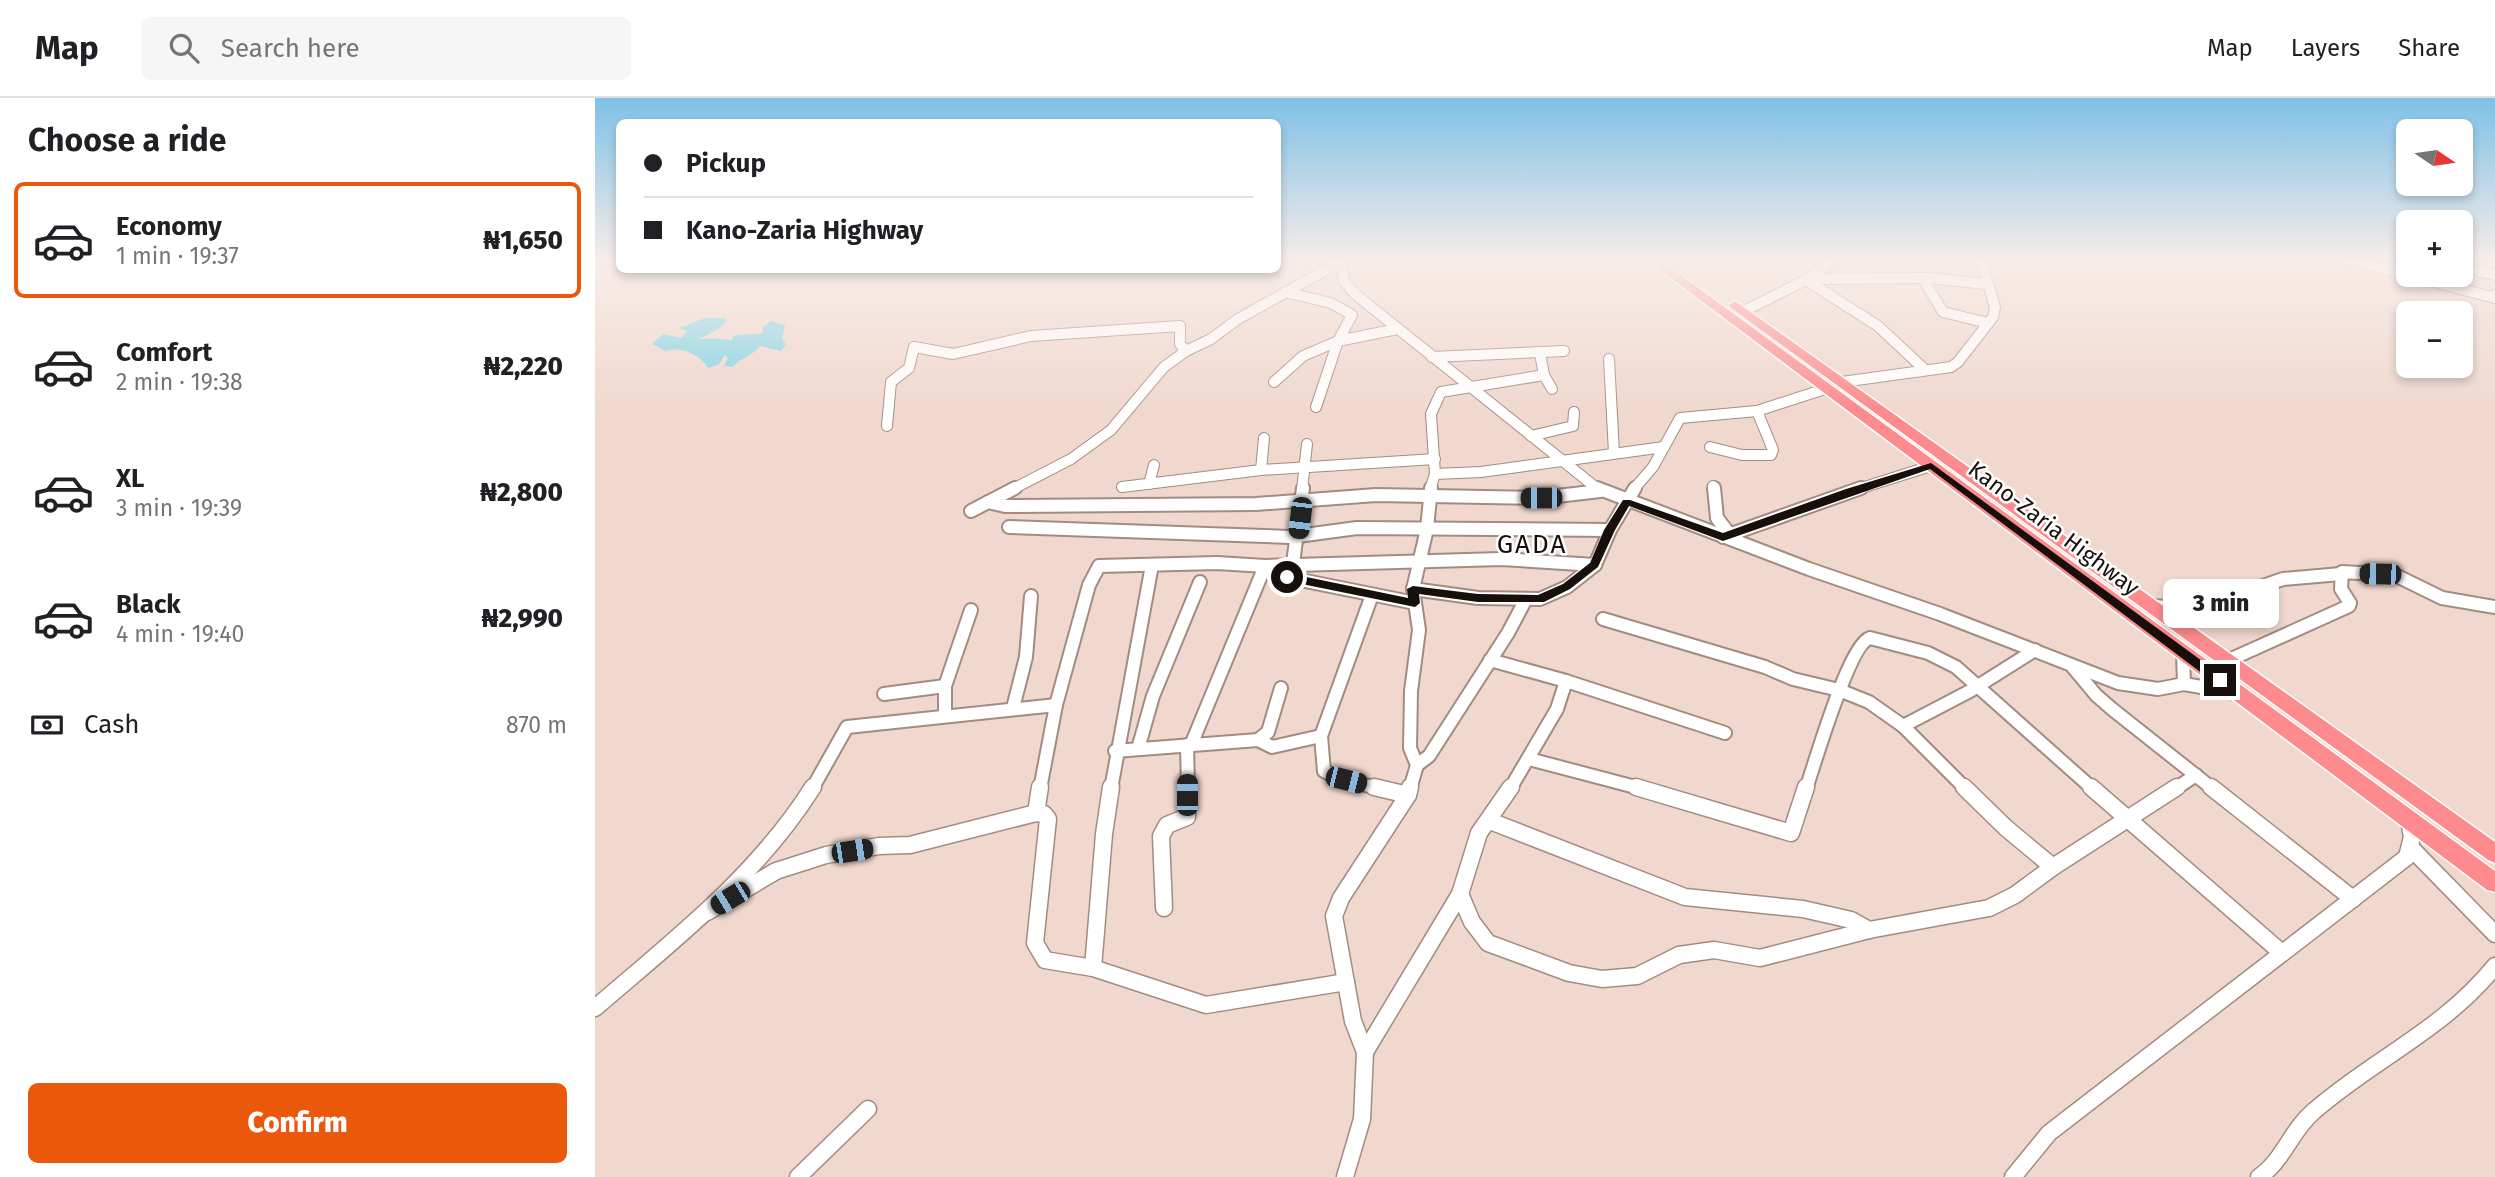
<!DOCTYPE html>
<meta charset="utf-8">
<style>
body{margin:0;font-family:"Fira Sans",sans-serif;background:#f6f6f6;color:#202124;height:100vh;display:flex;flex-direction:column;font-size:26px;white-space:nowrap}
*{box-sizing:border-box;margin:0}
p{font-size:23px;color:#757577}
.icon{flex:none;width:38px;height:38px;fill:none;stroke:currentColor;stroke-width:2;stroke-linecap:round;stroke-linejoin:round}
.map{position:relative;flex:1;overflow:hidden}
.panel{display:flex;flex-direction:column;background:#fff;width:595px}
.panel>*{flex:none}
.hud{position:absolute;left:21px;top:21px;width:665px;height:154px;border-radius:10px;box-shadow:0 4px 10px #0003;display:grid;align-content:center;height:154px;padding:0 28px;background:#fff}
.needle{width:46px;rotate:103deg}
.buttons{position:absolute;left:1801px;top:21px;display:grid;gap:14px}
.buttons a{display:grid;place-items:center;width:77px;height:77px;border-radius:10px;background:#fff;box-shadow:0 4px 10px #0003;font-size:35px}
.end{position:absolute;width:32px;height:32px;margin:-16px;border:9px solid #170f0c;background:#fff;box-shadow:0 0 0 4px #fff}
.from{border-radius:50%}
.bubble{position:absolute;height:49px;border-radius:10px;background:#fff;box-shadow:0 4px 10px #0003;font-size:23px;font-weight:800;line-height:49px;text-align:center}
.car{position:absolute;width:21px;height:42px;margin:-21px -10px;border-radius:9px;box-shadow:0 0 5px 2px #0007;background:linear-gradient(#222 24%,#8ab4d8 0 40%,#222 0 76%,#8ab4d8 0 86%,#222 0)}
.hud b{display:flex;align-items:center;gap:24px;height:66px;font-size:26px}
.hud b+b{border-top:2px solid #e0e0e0}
.hud i{width:18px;height:18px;background:#202124}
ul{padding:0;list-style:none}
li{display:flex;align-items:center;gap:21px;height:116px;margin:0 14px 10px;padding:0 14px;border:4px solid transparent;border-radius:10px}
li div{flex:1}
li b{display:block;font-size:26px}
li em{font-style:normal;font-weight:800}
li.selected{border-color:#ea580c}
li>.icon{width:63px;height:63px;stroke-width:1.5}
h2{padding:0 28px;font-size:32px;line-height:84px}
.pay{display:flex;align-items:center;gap:18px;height:77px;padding:0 28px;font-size:26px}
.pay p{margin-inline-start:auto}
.primary-button{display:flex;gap:14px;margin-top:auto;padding:14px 28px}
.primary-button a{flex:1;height:80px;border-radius:10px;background:#ea580c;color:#fff;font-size:28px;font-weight:800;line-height:80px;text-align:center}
header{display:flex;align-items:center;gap:42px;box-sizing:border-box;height:98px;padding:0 35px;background:#fff;border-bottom:2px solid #e0e0e0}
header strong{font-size:33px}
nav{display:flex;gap:38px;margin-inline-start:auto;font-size:24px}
.search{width:490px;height:63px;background:#f6f6f6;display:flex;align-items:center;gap:18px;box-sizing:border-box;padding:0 24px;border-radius:10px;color:#757577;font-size:26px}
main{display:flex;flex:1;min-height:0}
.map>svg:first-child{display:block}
</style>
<header>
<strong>Map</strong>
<div class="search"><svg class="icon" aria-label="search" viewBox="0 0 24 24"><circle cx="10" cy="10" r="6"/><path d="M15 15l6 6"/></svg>Search here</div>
<nav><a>Map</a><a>Layers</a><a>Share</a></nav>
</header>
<main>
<section class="panel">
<h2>Choose a ride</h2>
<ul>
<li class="selected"><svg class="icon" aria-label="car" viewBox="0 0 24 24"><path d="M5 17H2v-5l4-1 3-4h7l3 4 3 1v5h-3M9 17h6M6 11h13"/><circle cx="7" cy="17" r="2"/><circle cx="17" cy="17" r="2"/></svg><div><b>Economy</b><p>1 min · 19:37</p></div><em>₦1,650</em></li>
<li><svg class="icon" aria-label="car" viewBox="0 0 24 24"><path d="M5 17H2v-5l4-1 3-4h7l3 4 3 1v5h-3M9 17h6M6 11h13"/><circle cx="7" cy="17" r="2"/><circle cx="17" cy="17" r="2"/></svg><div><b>Comfort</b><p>2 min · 19:38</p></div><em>₦2,220</em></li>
<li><svg class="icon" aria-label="car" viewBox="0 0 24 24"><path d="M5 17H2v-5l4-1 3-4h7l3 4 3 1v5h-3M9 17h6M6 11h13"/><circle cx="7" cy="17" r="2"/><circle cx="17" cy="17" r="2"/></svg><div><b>XL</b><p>3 min · 19:39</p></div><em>₦2,800</em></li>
<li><svg class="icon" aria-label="car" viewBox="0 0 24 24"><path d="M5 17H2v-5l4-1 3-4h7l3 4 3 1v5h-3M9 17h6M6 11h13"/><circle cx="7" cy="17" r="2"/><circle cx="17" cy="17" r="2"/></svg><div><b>Black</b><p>4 min · 19:40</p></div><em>₦2,990</em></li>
</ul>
<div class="pay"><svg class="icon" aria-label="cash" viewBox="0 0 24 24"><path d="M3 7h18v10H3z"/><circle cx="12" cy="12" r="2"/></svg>Cash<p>870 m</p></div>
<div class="primary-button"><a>Confirm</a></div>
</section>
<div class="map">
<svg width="1900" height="1079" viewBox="0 0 1900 1079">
<rect width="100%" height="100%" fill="#f0d8ce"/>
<path fill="#80d4e5" d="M110 220H130L132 222 124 231 101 242C112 240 126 241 137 242L138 238C148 235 158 238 168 235V229L176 223 190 227 187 240 191 247 186 253 165 248C157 258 146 260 137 269L129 268 133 260 130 257 124 266 113 270C104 255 85 248 70 253L57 246 68 236 87 240 92 233 84 230Z"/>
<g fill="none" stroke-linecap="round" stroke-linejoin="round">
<g stroke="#a28c82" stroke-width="12">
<g id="minor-far2">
<polyline points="745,162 749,183 760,196 1004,392"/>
<polyline points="1755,162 1900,200 1900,197"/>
<polyline points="1866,169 1900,177"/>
<polyline points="1215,181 1330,180"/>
<polyline points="1211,182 1283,228 1329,271"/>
<polyline points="1392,186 1333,180 1329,182 1348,214 1393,225"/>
<polyline points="690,194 736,205 757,217 743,243 802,231"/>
<polyline points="1149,213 1213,181 1238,162"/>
<polyline points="837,259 969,253"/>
<polyline points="1014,261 1019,355"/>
<polyline points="949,277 957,291"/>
<polyline points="679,284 708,258 743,243 721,309"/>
<polyline points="1247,284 1356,269 1363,264 1398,219 1400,209 1386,162"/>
<polyline points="292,328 296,284 314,270 319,249 358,256 436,238 585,228 585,246 591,253"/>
<polyline points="936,338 978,328 979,314"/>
<polyline points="1115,349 1147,357 1176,357 1178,352 1162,313"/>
<polyline points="666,372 669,340"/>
<polyline points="840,376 886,374 1069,349"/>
<polyline points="554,386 559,367"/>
<polyline points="1118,388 1119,392"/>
<polyline points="527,389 666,372 840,361"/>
<polyline points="416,392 476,361 516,332 569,269 591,253 616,241 643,221 745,164"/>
<polyline points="707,392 712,346"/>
<polyline points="835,392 840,376 836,316 846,294 949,277 945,255"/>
<polyline points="1038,392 1058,369 1085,320 1162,313 1233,290"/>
<polyline points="1260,392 1336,368"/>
</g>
</g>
<g stroke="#a28c82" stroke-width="16">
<g id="minor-far1">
<polyline points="1002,390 1214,471 1345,516 1523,585 1563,591 1589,586 1641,595"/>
<polyline points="1119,390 1122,420 1135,437"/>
<polyline points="393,404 410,408 661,406 781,397 945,400 1005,393"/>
<polyline points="376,413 420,390"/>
<polyline points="414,429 695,439 762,430 1015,432"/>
<polyline points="1128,439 1266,390"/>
<polyline points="698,465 708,390"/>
<polyline points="676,476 820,505"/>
<polyline points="818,491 883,500 945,501 972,489 1000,467 1015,432 1040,390"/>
<polyline points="1557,508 1602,511 1688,481 1746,476"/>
<polyline points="1008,521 1170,569 1198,581 1244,592 1274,604 1308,628 1371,691"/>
<polyline points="1588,555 1589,586"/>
<polyline points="895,562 971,583 1130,635"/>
<polyline points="1632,563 1754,508 1755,505 1746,491 1747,474 1800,477 1847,500 1900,509"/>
<polyline points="1476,567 1501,597 1517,611 1618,691"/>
<polyline points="289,596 350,588"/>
<polyline points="418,610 431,559 436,498"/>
<polyline points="350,617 350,588 376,512"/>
<polyline points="1308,628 1375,593 1440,552"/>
<polyline points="726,638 729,673 748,682 788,691"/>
<polyline points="663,642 673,634 686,590"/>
<polyline points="592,647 593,691"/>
<polyline points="596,647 670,468"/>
<polyline points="543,651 558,598 605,484"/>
<polyline points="520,653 663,642 677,649 726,638 777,497"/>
<polyline points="934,661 1048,691"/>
<polyline points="822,667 834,658 913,535 931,501"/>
<polyline points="217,691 252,629 461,607"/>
<polyline points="445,691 461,607 494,487 504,468 622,465 670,468 906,461 1000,467"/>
<polyline points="516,691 557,467"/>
<polyline points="815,691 822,667 815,650 816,593 824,532 818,491 832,431 836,390"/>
<polyline points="915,691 962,611 971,583"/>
<path d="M1211 691C1220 665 1254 546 1275 540L1333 555 1361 569 1498 691"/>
<polyline points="1580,691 1601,677"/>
</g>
</g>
<g stroke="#a28c82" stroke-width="19">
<g id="minor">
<polyline points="779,689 813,697"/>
<polyline points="1041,689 1196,735 1211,689"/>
<polyline points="1369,689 1411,730 1458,769"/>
<polyline points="1496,689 1687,855"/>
<polyline points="1616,689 1758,801"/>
<polyline points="441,715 445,689"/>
<polyline points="895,723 1090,799 1208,811 1256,822 1274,832"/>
<polyline points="1816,750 1900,836"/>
<polyline points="865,796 877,824 893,845 974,875 1007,881 1042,878 1084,857 1119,852 1165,860 1274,832 1394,810 1420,797 1458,769 1582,689"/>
<polyline points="569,810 566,738 572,727 592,719 593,689"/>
<polyline points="112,814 181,773 231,757 284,748 315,747 441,715 449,716 453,721 440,845 450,862 498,870 611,907 751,884"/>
<polyline points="498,870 509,736 516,689"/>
<path d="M0 910C79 842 162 778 218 689"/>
<polyline points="770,954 865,796 884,735 916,689"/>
<polyline points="203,1079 273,1011"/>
<polyline points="750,1079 767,1021 770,954 758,923 739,818 746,800 813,697 815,689"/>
<polyline points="1418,1079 1454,1035 1812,759 1817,739 1814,722"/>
<path d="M1664 1079C1689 1062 1696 1032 1719 1013 1780 960 1847 933 1900 868"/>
</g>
</g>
<g stroke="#fff" stroke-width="3">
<g id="highway">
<polygon points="1052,162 1065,162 1900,773 1900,794 1892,792"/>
<polygon points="1140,203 1900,744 1900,765 1893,762 1136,210 1134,207"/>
</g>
</g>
<use href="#minor-far2" stroke="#fff" stroke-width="10"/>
<use href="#minor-far1" stroke="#fff" stroke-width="12"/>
<use href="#minor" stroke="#fff" stroke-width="16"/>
<use href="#highway" fill="#fd8a8d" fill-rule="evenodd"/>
</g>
<linearGradient id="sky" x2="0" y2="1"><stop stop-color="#7ec1e7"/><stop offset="0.52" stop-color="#f8ede9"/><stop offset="1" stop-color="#f8ede9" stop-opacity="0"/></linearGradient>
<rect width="1900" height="313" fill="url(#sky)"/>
<polygon fill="#170f0c" points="1336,365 1629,579 1629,585 1620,585 1335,371 1128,443 1034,408 1020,432 1003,469 975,491 949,504 883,504 824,496 825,505 820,509 692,483 687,479 692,475 813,500 812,491 818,488 883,496 943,497 968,486 995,465 1009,432 1028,402 1035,402 1128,435 1251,391"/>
<g text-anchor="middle" stroke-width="5" stroke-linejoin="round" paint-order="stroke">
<g font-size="23" fill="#170f0c" stroke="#fff">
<text transform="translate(1459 430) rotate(37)" y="8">Kano-Zaria Highway</text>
</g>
<g font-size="26" letter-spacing="2" fill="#170f0c" stroke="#fff">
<text x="937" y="455">GADA</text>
</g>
</g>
</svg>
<div class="buttons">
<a><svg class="needle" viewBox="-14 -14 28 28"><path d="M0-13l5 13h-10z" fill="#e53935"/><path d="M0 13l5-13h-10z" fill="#757577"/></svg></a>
<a>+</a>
<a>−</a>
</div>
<i class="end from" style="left:692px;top:479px"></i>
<i class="end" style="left:1625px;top:582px"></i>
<div class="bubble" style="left:1568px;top:481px;width:116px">3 min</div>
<i class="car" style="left:946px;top:400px;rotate:270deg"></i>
<i class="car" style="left:705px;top:420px;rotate:187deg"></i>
<i class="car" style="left:1785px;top:476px;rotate:271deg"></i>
<i class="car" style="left:751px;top:682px;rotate:104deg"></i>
<i class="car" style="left:592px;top:697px;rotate:0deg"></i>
<i class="car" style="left:257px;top:753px;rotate:81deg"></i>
<i class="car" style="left:135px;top:800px;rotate:239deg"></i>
<div class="hud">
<b><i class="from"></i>Pickup</b>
<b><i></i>Kano-Zaria Highway</b>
</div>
</div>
</main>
